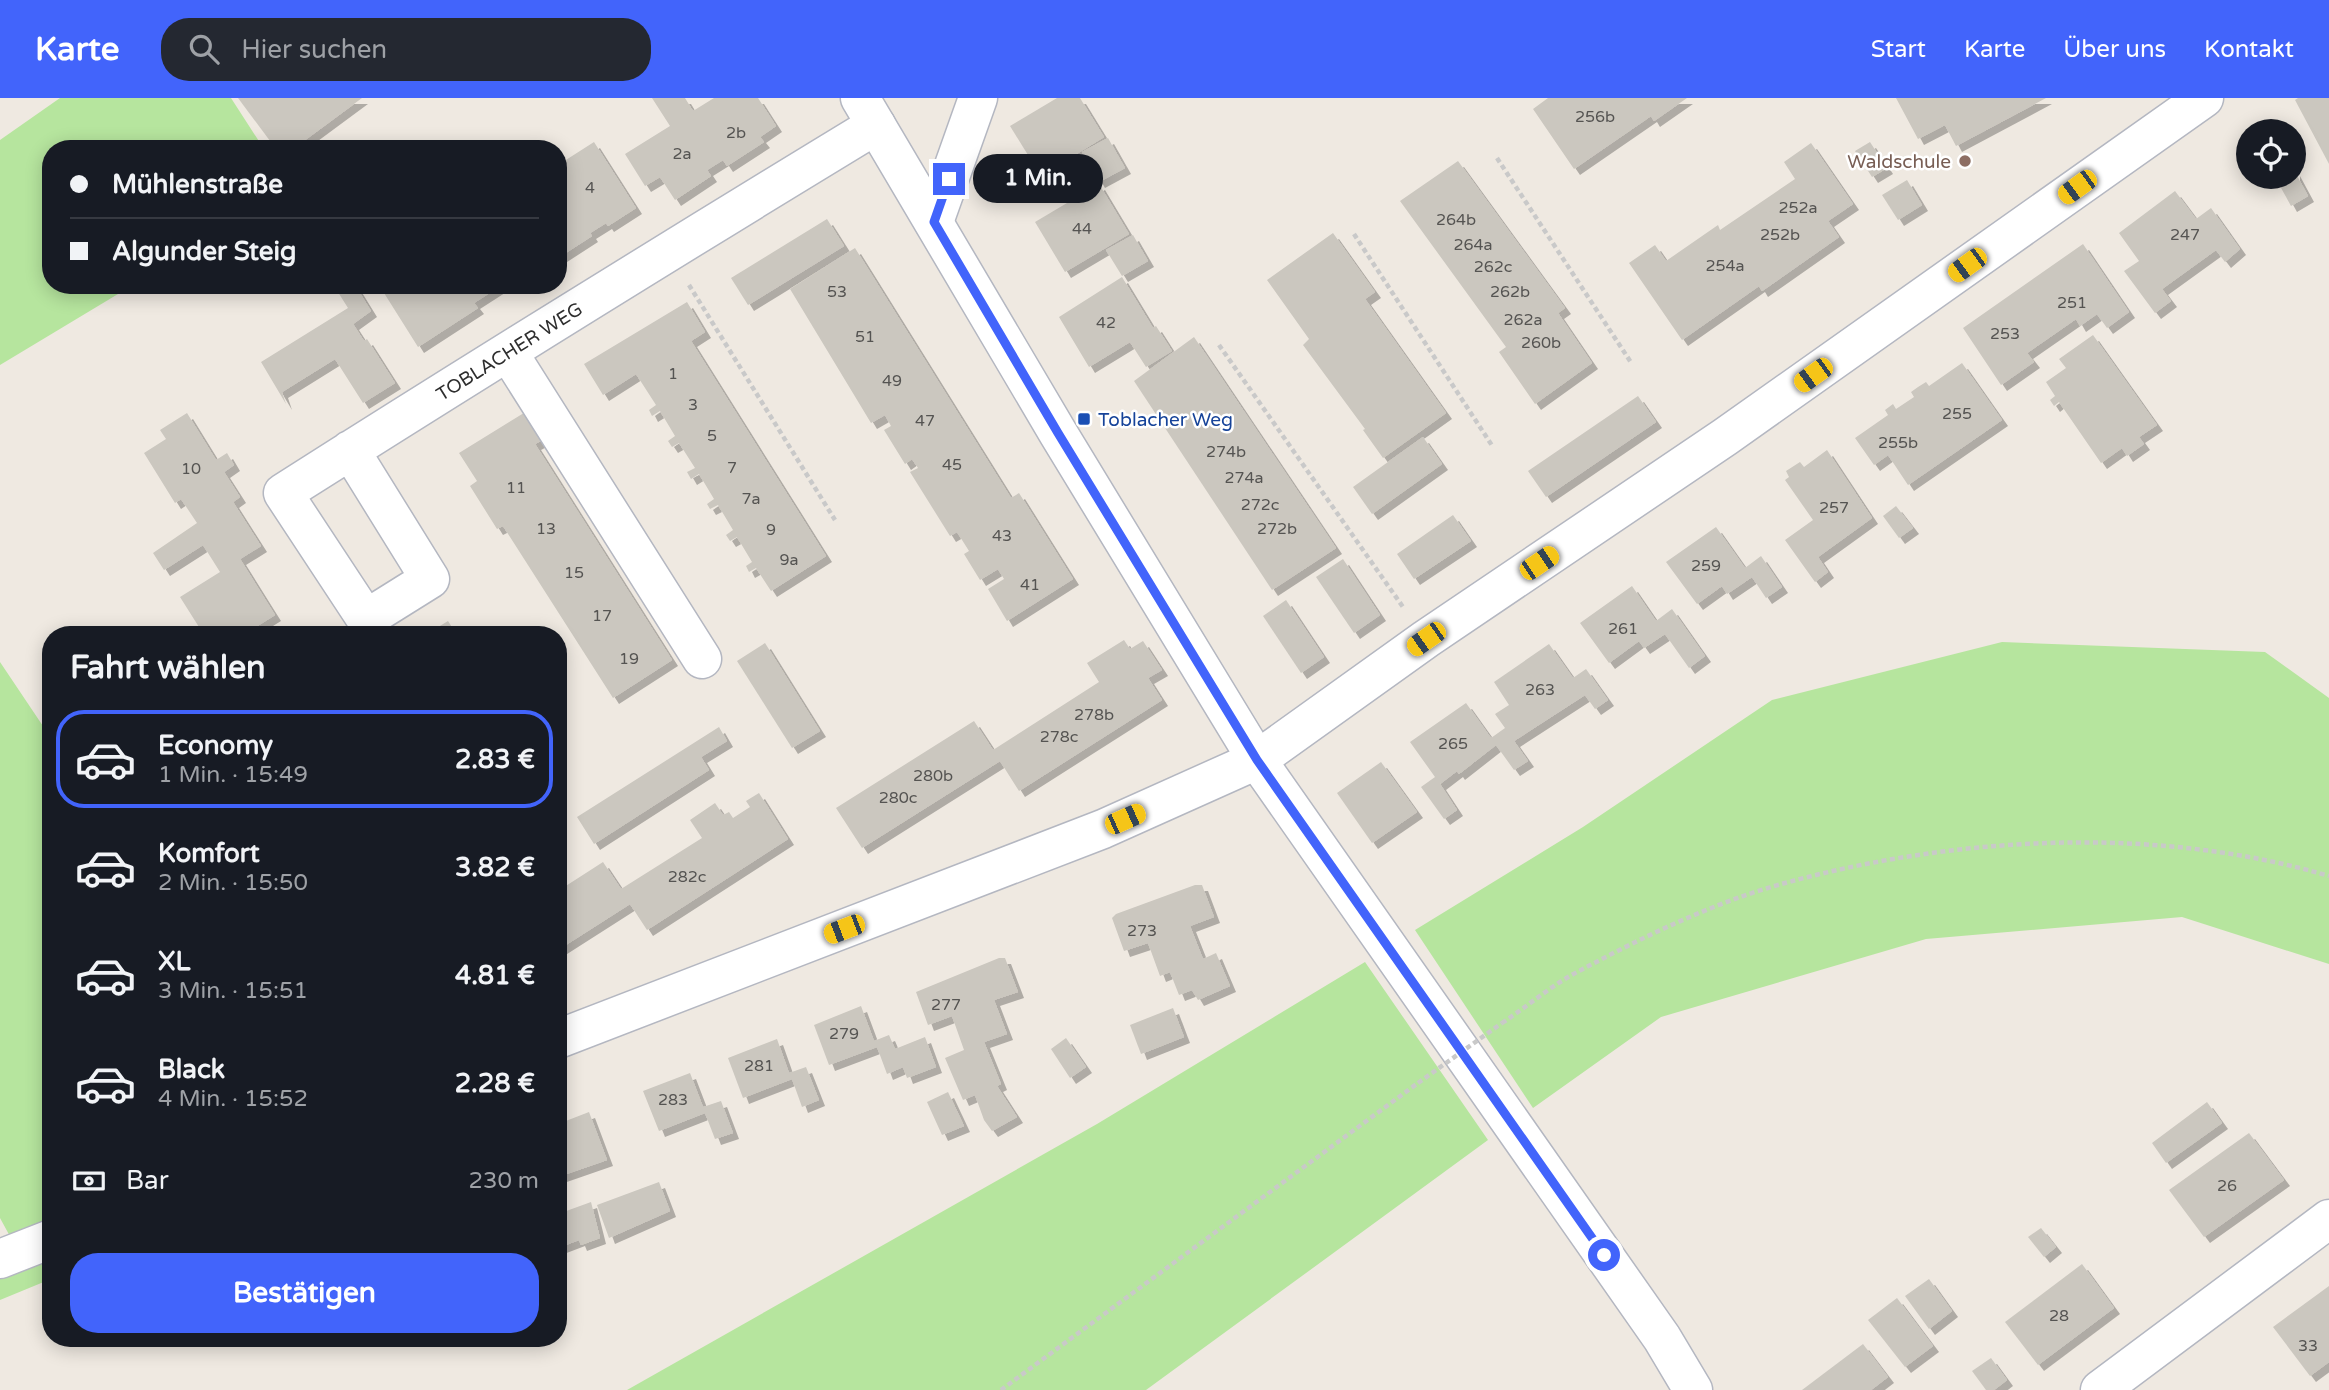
<!DOCTYPE html>
<html lang="de">
<meta charset="utf-8">
<style>
body{margin:0;font-family:"Varela Round",sans-serif;background:#242831;color:#f1f3f6;height:100vh;display:flex;flex-direction:column;font-size:26px;white-space:nowrap}
*{box-sizing:border-box;margin:0}
p{font-size:23px;color:#9ea1a6}
.icon{flex:none;width:38px;height:38px;fill:none;stroke:currentColor;stroke-width:2;stroke-linecap:round;stroke-linejoin:round}
.map{position:relative;flex:1;overflow:hidden}
.sheet{position:absolute;left:42px;top:528px;width:525px;height:721px;display:flex;flex-direction:column;background:#171b24;border-radius:28px;box-shadow:0 4px 18px #0003}
.sheet>*{flex:none}
.hud{position:absolute;left:42px;top:42px;width:525px;height:154px;border-radius:28px;box-shadow:0 4px 18px #0003;display:grid;align-content:center;height:154px;padding:0 28px;background:#171b24}
.fabs{position:absolute;left:2236px;top:21px;display:grid;gap:14px}
.fabs a{display:grid;place-items:center;width:70px;height:70px;border-radius:50%;background:#171b24;box-shadow:0 4px 18px #0003;font-size:35px}
.end{position:absolute;width:32px;height:32px;margin:-16px;border:9px solid #4264fb;background:#fff;box-shadow:0 0 0 4px #fff}
.from{border-radius:50%}
.bubble{position:absolute;height:49px;border-radius:24px;background:#171b24;box-shadow:0 4px 18px #0003;font-size:23px;font-weight:700;line-height:49px;text-align:center}
.car{position:absolute;width:21px;height:42px;margin:-21px -10px;border-radius:9px;box-shadow:0 0 5px 2px #0007;background:linear-gradient(#f5c518 24%,#345 0 40%,#f5c518 0 76%,#345 0 86%,#f5c518 0)}
.hud b{display:flex;align-items:center;gap:24px;height:66px;font-size:26px}
.hud b+b{border-top:2px solid #363941}
.hud i{width:18px;height:18px;background:#f1f3f6}
ul{padding:0;list-style:none}
li{display:flex;align-items:center;gap:21px;height:98px;margin:0 14px 10px;padding:0 14px;border:4px solid transparent;border-radius:28px}
li div{flex:1}
li b{display:block;font-size:26px}
li em{font-style:normal;font-weight:700}
li.selected{border-color:#4264fb}
li>.icon{width:63px;height:63px;stroke-width:1.5}
h2{padding:0 28px;font-size:32px;line-height:84px}
.pay{display:flex;align-items:center;gap:18px;height:77px;padding:0 28px;font-size:26px}
.pay p{margin-inline-start:auto}
.primary-button{display:flex;gap:14px;margin-top:auto;padding:14px 28px}
.primary-button a{flex:1;height:80px;border-radius:28px;background:#4264fb;color:#fff;font-size:28px;font-weight:700;line-height:80px;text-align:center}
header{display:flex;align-items:center;gap:42px;box-sizing:border-box;height:98px;padding:0 35px;background:#4264fb;color:#fff}
header strong{font-size:33px}
nav{display:flex;gap:38px;margin-inline-start:auto;font-size:24px}
.search{width:490px;height:63px;background:#242831;display:flex;align-items:center;gap:18px;box-sizing:border-box;padding:0 24px;border-radius:28px;color:#9ea1a6;font-size:26px}
.map>svg:first-child{display:block}
</style>
<header>
<strong>Karte</strong>
<div class="search"><svg class="icon" aria-label="search" viewBox="0 0 24 24"><circle cx="10" cy="10" r="6"/><path d="M15 15l6 6"/></svg>Hier suchen</div>
<nav><a>Start</a><a>Karte</a><a>Über uns</a><a>Kontakt</a></nav>
</header>
<div class="map">
<svg width="2329" height="1292" viewBox="0 0 2329 1292">
<defs>
<filter id="shadow"><feDropShadow dx="6" dy="6" stdDeviation="0" flood-color="#0004"/></filter>
</defs>
<rect width="100%" height="100%" fill="#efe9e1"/>
<g fill="#b6e59e">
<polygon points="60,0 231,0 264,51 51,51 51,187 133,187 0,267 0,42"/>
<polygon points="2002,544 2265,554 2329,600 2329,866 2182,819 1926,841 1661,919 1533,1010 1415,832 1583,729 1772,602"/>
<polygon points="0,564 51,640 51,1181 0,1202 0,1161 18,1153 0,1120"/>
<polygon points="1365,864 1488,1042 1146,1292 627,1292 1097,1026"/>
</g>
<g fill="#cbc7bf" filter="url(#shadow)">
<polygon points="238,0 362,0 293,51 276,51"/>
<polygon points="652,0 685,0 693,13 714,0 758,0 776,28 760,39 764,44 727,68 723,62 707,72 711,78 675,102 660,79 645,88 625,56 670,28"/>
<polygon points="1057,0 1080,0 1104,39 1041,78 1010,28"/>
<polygon points="1548,0 1687,0 1654,23 1651,18 1574,71 1533,11"/>
<polygon points="1896,0 2046,0 1956,48 1945,27 1918,41"/>
<polygon points="2298,0 2329,0 2329,66 2295,2"/>
<polygon points="1108,40 1125,70 1099,84 1082,54"/>
<polygon points="594,44 636,110 608,128 606,125 590,135 592,138 558,160 558,67"/>
<polygon points="1870,44 1887,70 1872,79 1855,53"/>
<polygon points="1811,45 1853,106 1828,123 1839,139 1762,193 1759,188 1682,242 1629,165 1655,147 1666,163 1718,127 1720,132 1795,81 1784,64"/>
<polygon points="1458,63 1565,210 1558,215 1592,265 1535,306 1499,254 1506,249 1400,103"/>
<polygon points="2294,72 2308,98 2291,108 2275,79 2294,79"/>
<polygon points="1907,82 1922,107 1898,122 1882,97"/>
<polygon points="1099,86 1129,136 1065,174 1035,124"/>
<polygon points="2175,93 2196,121 2211,110 2240,151 2225,164 2216,152 2162,191 2171,203 2155,215 2124,173 2139,163 2119,135"/>
<polygon points="827,121 844,148 748,207 731,180"/>
<polygon points="1333,135 1375,194 1365,201 1446,315 1383,360 1363,332 1365,331 1303,247 1309,241 1267,182"/>
<polygon points="1133,137 1148,163 1122,178 1106,152"/>
<polygon points="2083,146 2129,214 2107,230 2097,216 2080,228 2076,221 2027,255 2034,264 2001,287 1963,230"/>
<polygon points="855,150 1011,400 1019,395 1073,481 1007,523 988,491 1004,481 998,471 980,482 964,456 969,453 957,434 950,438 910,374 918,370 912,361 905,366 884,332 891,328 885,317 871,325 790,191"/>
<polygon points="1122,179 1153,230 1156,228 1172,253 1146,269 1130,244 1089,269 1059,219"/>
<polygon points="342,187 355,187 371,213 353,226 364,243 367,241 395,285 363,305 335,261 282,294 286,306 261,264 348,210 336,191"/>
<polygon points="379,187 502,187 474,205 478,210 418,249"/>
<polygon points="687,204 705,234 691,243 826,458 771,493 756,470 749,474 746,468 752,464 737,439 730,443 726,437 733,432 718,407 710,411 707,406 714,401 699,376 691,381 687,374 695,370 679,345 672,349 668,343 675,338 660,313 652,318 649,312 656,307 636,276 603,297 584,266"/>
<polygon points="2093,237 2157,327 2139,339 2144,346 2127,358 2122,350 2101,365 2059,304 2054,308 2050,302 2055,298 2046,284 2066,270 2059,261"/>
<polygon points="1194,239 1336,450 1272,492 1134,283"/>
<polygon points="1962,265 2002,322 1908,387 1888,357 1874,367 1855,340 1888,317 1885,312 1893,306 1896,311 1914,299 1911,294 1918,289 1926,284 1929,288"/>
<polygon points="1638,298 1656,324 1546,399 1528,373"/>
<polygon points="532,310 550,338 535,346 672,562 613,600 503,428 497,431 470,388 477,383 459,355"/>
<polygon points="187,315 216,362 227,355 234,367 224,374 240,399 233,404 261,448 240,461 275,517 243,537 204,537 180,499 220,474 203,447 164,472 153,455 197,425 181,401 175,405 144,355 166,341 160,332"/>
<polygon points="1423,339 1442,366 1372,416 1353,389"/>
<polygon points="1827,352 1872,420 1818,459 1828,474 1815,484 1785,442 1813,422 1785,382 1789,379 1786,373 1800,364 1804,369"/>
<polygon points="1896,408 1913,430 1899,440 1883,418"/>
<polygon points="1453,417 1471,443 1414,481 1397,456"/>
<polygon points="1716,429 1745,470 1761,458 1782,489 1766,500 1752,479 1727,496 1722,488 1697,506 1666,464"/>
<polygon points="1343,461 1380,517 1354,535 1316,479"/>
<polygon points="1632,488 1656,523 1672,511 1705,558 1689,570 1665,536 1644,550 1639,543 1609,565 1580,525"/>
<polygon points="1286,502 1324,559 1301,575 1263,518"/>
<polygon points="448,523 457,537 425,537"/>
<polygon points="1124,542 1130,551 1143,543 1162,572 1148,580 1162,602 1019,693 1000,663 862,750 836,710 974,623 993,652 1099,584 1087,565"/>
<polygon points="765,545 820,633 792,650 737,563"/>
<polygon points="1549,546 1573,580 1586,571 1608,602 1595,611 1585,597 1514,643 1528,663 1514,672 1496,647 1459,676 1457,673 1440,686 1457,712 1444,721 1421,689 1435,679 1410,644 1466,605 1491,640 1505,630 1495,616 1509,607 1494,584"/>
<polygon points="719,629 727,643 701,659 709,672 594,746 577,719"/>
<polygon points="1381,664 1417,714 1372,745 1337,695"/>
<polygon points="759,695 788,741 647,832 630,806 558,852 558,793 603,764 621,791 702,740 690,722 715,705 723,717 729,714 733,720 750,709 746,703"/>
<polygon points="1195,787 1202,787 1214,819 1190,828 1203,861 1216,855 1230,888 1198,902 1192,892 1179,897 1170,874 1160,878 1148,845 1124,853 1112,820 1116,816"/>
<polygon points="999,860 1005,860 1018,894 994,902 1007,936 984,944 1001,986 997,988 1017,1019 992,1033 984,1022 975,997 963,1002 945,960 964,952 952,918 928,927 916,894"/>
<polygon points="861,908 874,943 889,937 895,951 925,939 936,969 907,980 903,969 887,976 877,949 829,967 814,927"/>
<polygon points="1173,910 1184,939 1141,956 1130,927"/>
<polygon points="1066,940 1086,969 1070,980 1051,951"/>
<polygon points="777,941 789,975 806,969 819,1002 802,1009 792,981 743,1000 728,960"/>
<polygon points="690,975 703,1009 721,1003 733,1035 715,1041 705,1015 659,1033 643,993"/>
<polygon points="948,994 964,1028 942,1037 927,1004"/>
<polygon points="2207,1004 2222,1025 2166,1065 2152,1045"/>
<polygon points="589,1014 607,1062 558,1079 558,1026"/>
<polygon points="2249,1035 2284,1082 2204,1139 2169,1092"/>
<polygon points="659,1084 670,1113 609,1140 597,1107"/>
<polygon points="591,1104 600,1140 581,1147 579,1142 558,1150 558,1116"/>
<polygon points="2041,1130 2056,1149 2044,1159 2028,1139"/>
<polygon points="2082,1166 2114,1210 2038,1267 2005,1224"/>
<polygon points="1929,1181 1952,1213 1929,1231 1905,1198"/>
<polygon points="2329,1188 2329,1264 2310,1278 2273,1229"/>
<polygon points="1897,1200 1933,1248 1905,1269 1868,1222"/>
<polygon points="1863,1246 1888,1279 1871,1292 1802,1292"/>
<polygon points="1991,1260 2007,1282 1994,1292 1986,1292 1972,1273"/>
</g>
<g fill="none" stroke-linecap="round" stroke-linejoin="round">
<g stroke="#b4b7c1" stroke-width="41">
<g id="minor">
<polyline points="860,0 1058,335 1257,662 1662,1240 1693,1292"/>
<polyline points="934,124 978,0"/>
<polyline points="508,254 702,561"/>
<path d="M350 352 430 481 366 521 283 395C480 270 677 148 876 27"/>
<polyline points="558,941 1103,731 1257,662 1426,541 1725,339 2204,0"/>
<polyline points="0,1161 51,1141"/>
<polyline points="2100,1292 2329,1121"/>
</g>
</g>
<g stroke="#c9c9c9" stroke-width="4.5" stroke-dasharray="5 3.5" stroke-linecap="butt">
<polyline points="1497,60 1632,266"/>
<polyline points="1354,136 1493,349"/>
<polyline points="689,187 835,422"/>
<polyline points="1219,247 1403,509"/>
<path d="M1502 925C1528 908 1553 886 1581 872 1645 838 1715 804 1785 785 1957 738 2157 727 2329 778"/>
<polyline points="1001,1292 1418,985"/>
</g>
<use href="#minor" stroke="#fff" stroke-width="38"/>
<polyline stroke="#c9c9c9" stroke-width="4.5" stroke-dasharray="5 3.5" stroke-linecap="butt" points="1418,985 1502,925"/>
</g>
<g fill="none" stroke-linecap="round" stroke-linejoin="round">
<polyline stroke="#4264fb" stroke-width="9" points="949,81 934,124 1058,335 1257,662 1604,1157"/>
</g>
<circle fill="#8d6e63" stroke="#fff" stroke-width="2.5" cx="1965" cy="63" r="7"/>
<rect fill="#1a4fb4" stroke="#fff" stroke-width="2.5" x="1077" y="314" width="14" height="14" rx="3.5"/>
<g text-anchor="middle" stroke-width="5" stroke-linejoin="round" paint-order="stroke">
<g font-size="16" fill="#555452">
<text x="1595" y="24">256b</text>
<text x="736" y="40">2b</text>
<text x="682" y="61">2a</text>
<text x="590" y="95">4</text>
<text x="1798" y="115">252a</text>
<text x="1456" y="127">264b</text>
<text x="1082" y="136">44</text>
<text x="1780" y="142">252b</text>
<text x="2185" y="142">247</text>
<text x="1473" y="152">264a</text>
<text x="1725" y="173">254a</text>
<text x="1493" y="174">262c</text>
<text x="837" y="199">53</text>
<text x="1510" y="199">262b</text>
<text x="2072" y="210">251</text>
<text x="1523" y="227">262a</text>
<text x="1106" y="230">42</text>
<text x="2005" y="241">253</text>
<text x="865" y="244">51</text>
<text x="1541" y="250">260b</text>
<text x="673" y="281">1</text>
<text x="892" y="288">49</text>
<text x="693" y="312">3</text>
<text x="1957" y="321">255</text>
<text x="925" y="328">47</text>
<text x="712" y="343">5</text>
<text x="1898" y="350">255b</text>
<text x="1226" y="359">274b</text>
<text x="952" y="372">45</text>
<text x="732" y="375">7</text>
<text x="191" y="376">10</text>
<text x="1244" y="385">274a</text>
<text x="516" y="395">11</text>
<text x="751" y="406">7a</text>
<text x="1260" y="412">272c</text>
<text x="1834" y="415">257</text>
<text x="546" y="436">13</text>
<text x="1277" y="436">272b</text>
<text x="771" y="437">9</text>
<text x="1002" y="443">43</text>
<text x="789" y="467">9a</text>
<text x="1706" y="473">259</text>
<text x="574" y="480">15</text>
<text x="1030" y="492">41</text>
<text x="602" y="523">17</text>
<text x="1623" y="536">261</text>
<text x="629" y="566">19</text>
<text x="1540" y="597">263</text>
<text x="1094" y="622">278b</text>
<text x="1059" y="644">278c</text>
<text x="1453" y="651">265</text>
<text x="933" y="683">280b</text>
<text x="898" y="705">280c</text>
<text x="687" y="784">282c</text>
<text x="1142" y="838">273</text>
<text x="946" y="912">277</text>
<text x="844" y="941">279</text>
<text x="759" y="973">281</text>
<text x="673" y="1007">283</text>
<text x="2227" y="1093">26</text>
<text x="2059" y="1223">28</text>
<text x="2308" y="1253">33</text>
</g>
<g font-size="19" fill="#785e54" stroke="#fff" text-anchor="end">
<text x="1951" y="70">Waldschule</text>
</g>
<g font-size="19" fill="#2e2e2e" stroke="#fff">
<text transform="translate(509 253) rotate(-32)" y="7">TOBLACHER WEG</text>
</g>
<g font-size="19" fill="#164399" stroke="#fff" text-anchor="start">
<text x="1098" y="328">Toblacher Weg</text>
</g>
</g>
</svg>
<div class="fabs">
<a><svg class="icon" aria-label="locate" viewBox="0 0 24 24"><circle cx="12" cy="12" r="6"/><path d="M12 2v4M12 18v4M2 12h4M18 12h4"/></svg></a>
</div>
<i class="end from" style="left:1604px;top:1157px"></i>
<i class="end" style="left:949px;top:81px"></i>
<div class="bubble" style="left:973px;top:56px;width:130px">1 Min.</div>
<i class="car" style="left:2077px;top:89px;rotate:234deg"></i>
<i class="car" style="left:1967px;top:167px;rotate:234deg"></i>
<i class="car" style="left:1813px;top:277px;rotate:234deg"></i>
<i class="car" style="left:1539px;top:465px;rotate:56deg"></i>
<i class="car" style="left:1426px;top:541px;rotate:235deg"></i>
<i class="car" style="left:1125px;top:721px;rotate:66deg"></i>
<i class="car" style="left:844px;top:831px;rotate:249deg"></i>
<div class="hud">
<b><i class="from"></i>Mühlenstraße</b>
<b><i></i>Algunder Steig</b>
</div>
<section class="sheet">
<h2>Fahrt wählen</h2>
<ul>
<li class="selected"><svg class="icon" aria-label="car" viewBox="0 0 24 24"><path d="M5 17H2v-5l4-1 3-4h7l3 4 3 1v5h-3M9 17h6M6 11h13"/><circle cx="7" cy="17" r="2"/><circle cx="17" cy="17" r="2"/></svg><div><b>Economy</b><p>1 Min. · 15:49</p></div><em>2.83 €</em></li>
<li><svg class="icon" aria-label="car" viewBox="0 0 24 24"><path d="M5 17H2v-5l4-1 3-4h7l3 4 3 1v5h-3M9 17h6M6 11h13"/><circle cx="7" cy="17" r="2"/><circle cx="17" cy="17" r="2"/></svg><div><b>Komfort</b><p>2 Min. · 15:50</p></div><em>3.82 €</em></li>
<li><svg class="icon" aria-label="car" viewBox="0 0 24 24"><path d="M5 17H2v-5l4-1 3-4h7l3 4 3 1v5h-3M9 17h6M6 11h13"/><circle cx="7" cy="17" r="2"/><circle cx="17" cy="17" r="2"/></svg><div><b>XL</b><p>3 Min. · 15:51</p></div><em>4.81 €</em></li>
<li><svg class="icon" aria-label="car" viewBox="0 0 24 24"><path d="M5 17H2v-5l4-1 3-4h7l3 4 3 1v5h-3M9 17h6M6 11h13"/><circle cx="7" cy="17" r="2"/><circle cx="17" cy="17" r="2"/></svg><div><b>Black</b><p>4 Min. · 15:52</p></div><em>2.28 €</em></li>
</ul>
<div class="pay"><svg class="icon" aria-label="cash" viewBox="0 0 24 24"><path d="M3 7h18v10H3z"/><circle cx="12" cy="12" r="2"/></svg>Bar<p>230 m</p></div>
<div class="primary-button"><a>Bestätigen</a></div>
</section>
</div>
